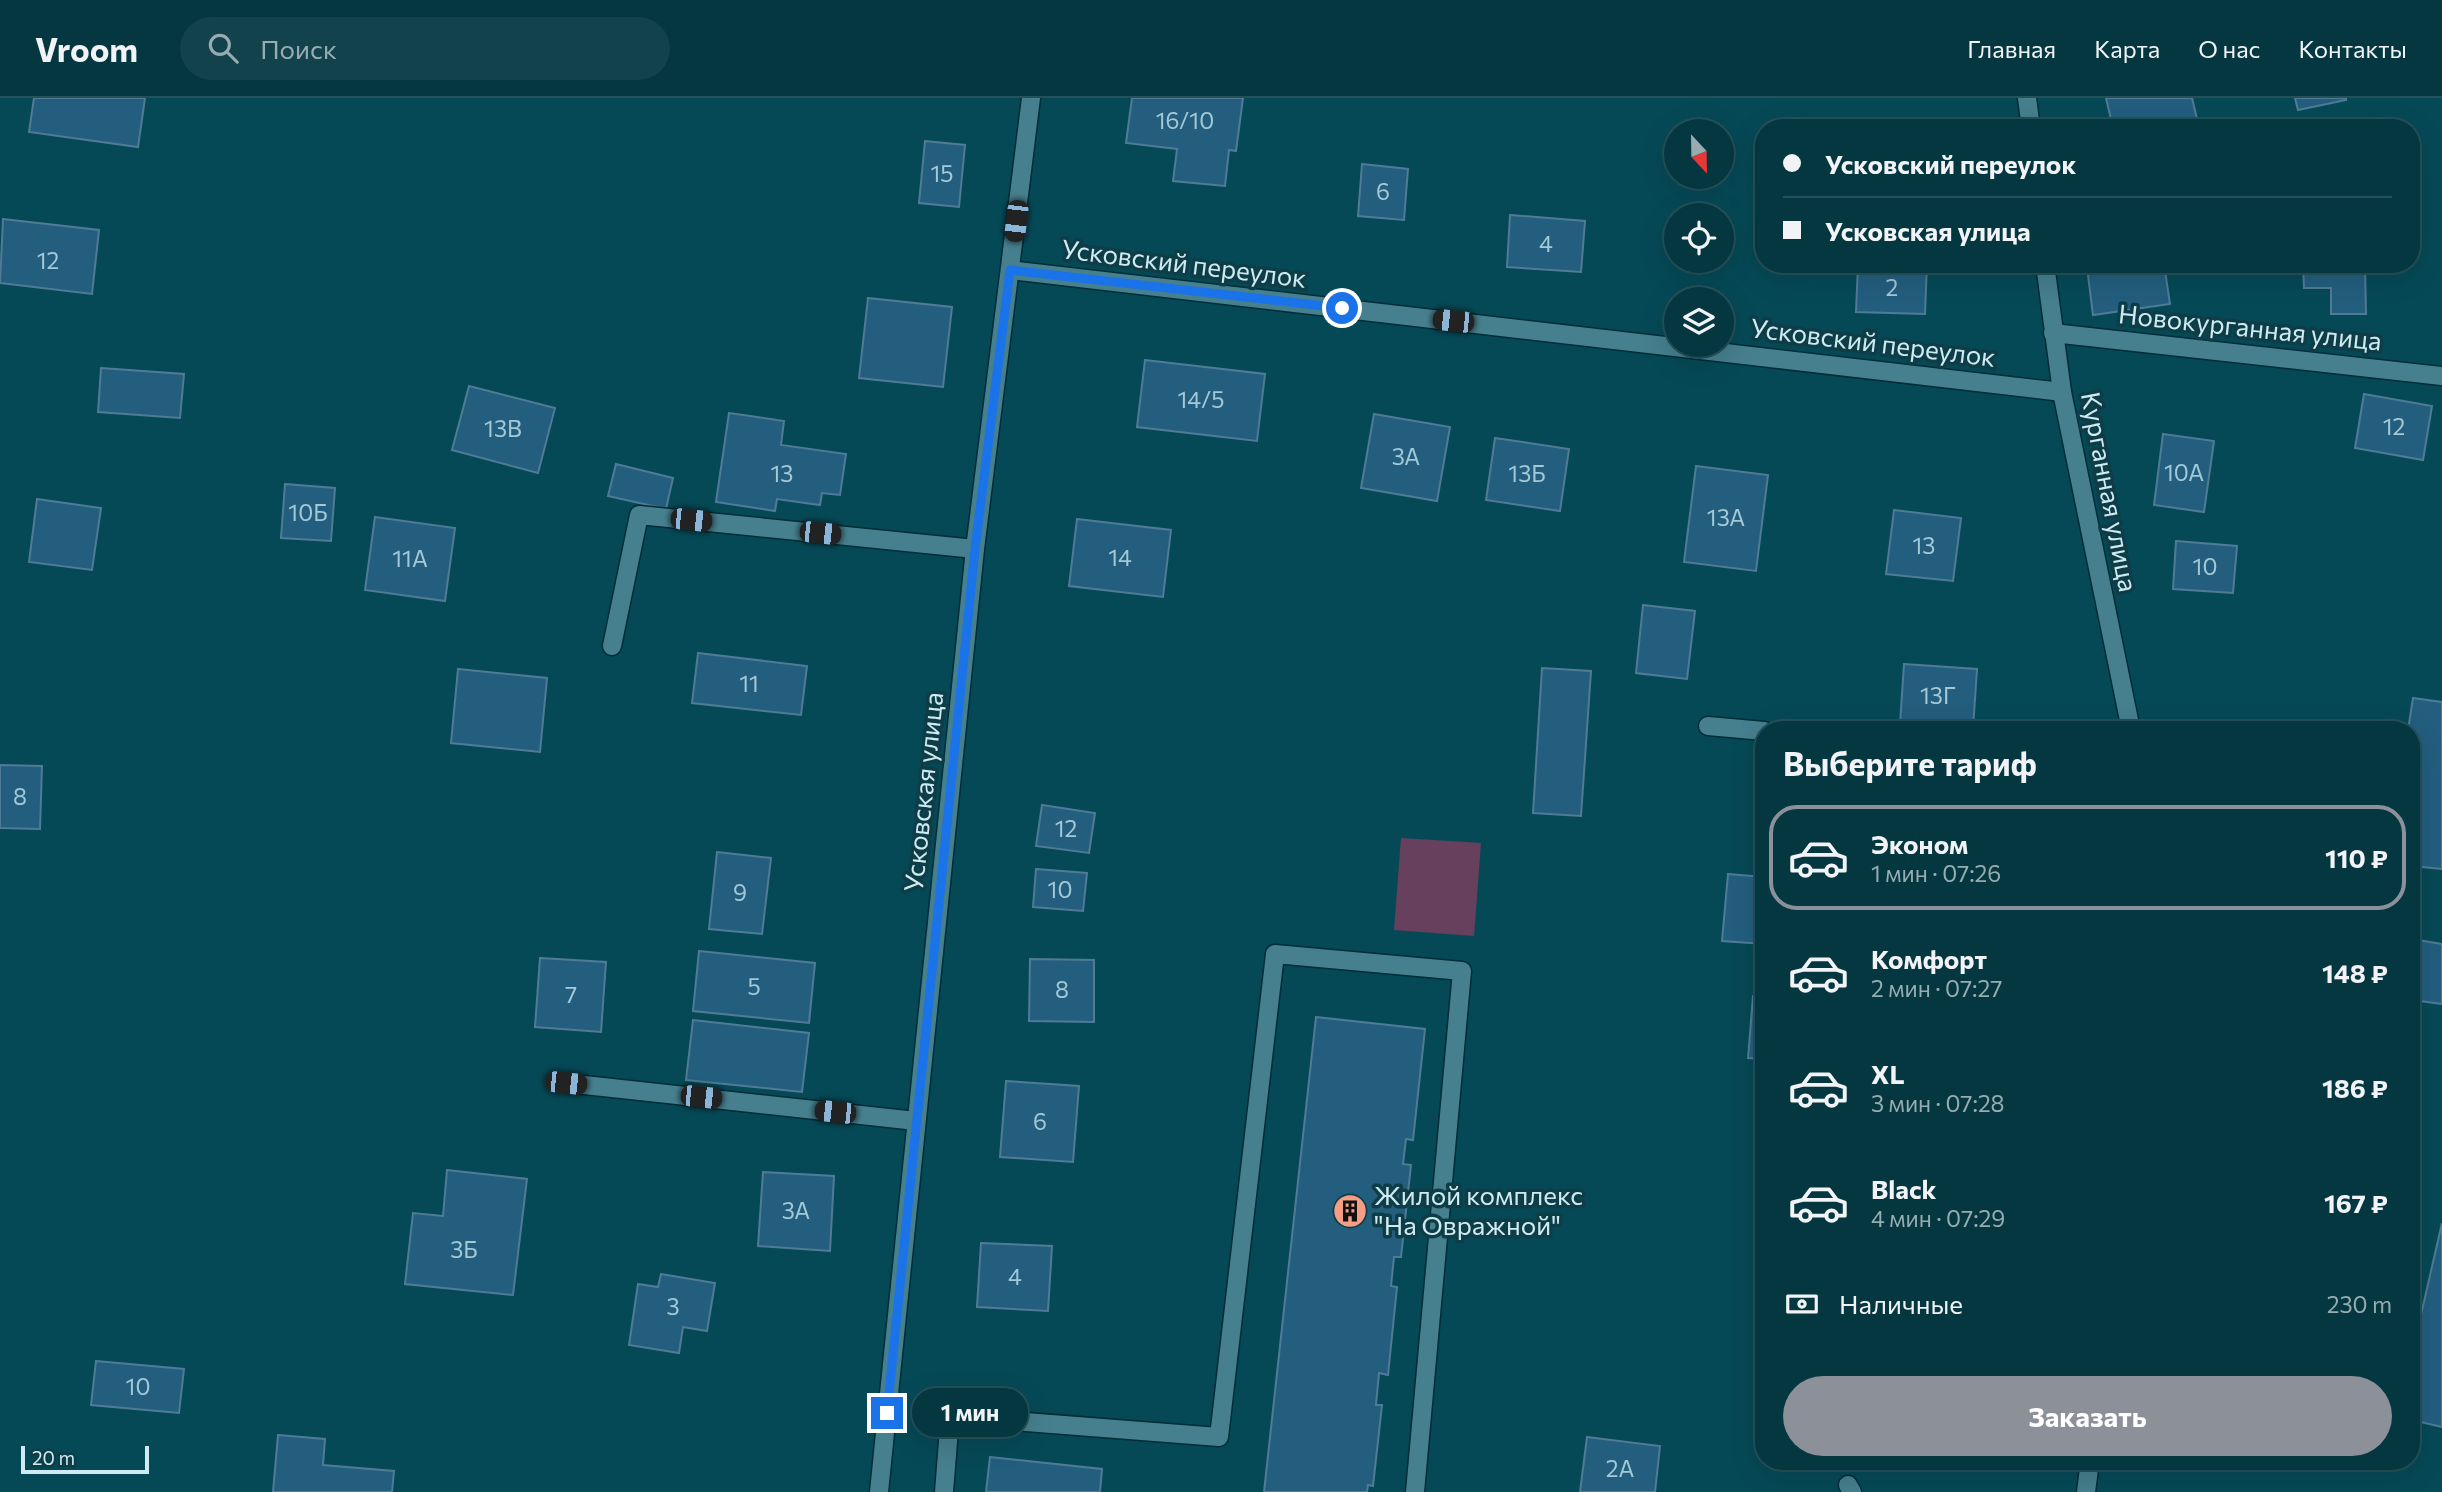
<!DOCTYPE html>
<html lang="ru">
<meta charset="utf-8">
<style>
body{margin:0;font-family:Commissioner,sans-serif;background:#12424b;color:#f1f3f6;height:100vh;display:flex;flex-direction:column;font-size:26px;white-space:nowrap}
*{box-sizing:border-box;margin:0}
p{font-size:23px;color:#97acb1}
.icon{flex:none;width:38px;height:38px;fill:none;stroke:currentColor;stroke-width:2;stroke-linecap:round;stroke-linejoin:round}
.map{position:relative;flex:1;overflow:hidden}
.sheet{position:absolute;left:1755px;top:623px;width:665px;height:749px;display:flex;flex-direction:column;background:#043740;border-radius:28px;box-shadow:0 7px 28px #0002,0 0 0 2px #255159}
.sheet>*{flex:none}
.banner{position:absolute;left:1755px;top:21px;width:665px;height:154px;border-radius:28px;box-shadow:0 7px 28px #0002,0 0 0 2px #255159;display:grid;align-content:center;height:154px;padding:0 28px;background:#043740}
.needle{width:46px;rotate:158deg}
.buttons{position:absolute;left:1664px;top:21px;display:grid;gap:14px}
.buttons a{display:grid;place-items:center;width:70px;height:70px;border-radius:50%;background:#043740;box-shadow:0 7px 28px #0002,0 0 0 2px #255159;font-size:35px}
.scale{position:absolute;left:21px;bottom:18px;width:128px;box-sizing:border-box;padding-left:7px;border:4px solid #ceebf3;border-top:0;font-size:19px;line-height:24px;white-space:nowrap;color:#ceebf3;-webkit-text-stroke:5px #0f3d47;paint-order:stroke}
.end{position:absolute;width:32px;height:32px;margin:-16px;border:9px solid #1a73e8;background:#fff;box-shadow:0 0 0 4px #fff}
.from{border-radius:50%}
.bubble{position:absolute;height:49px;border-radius:24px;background:#043740;box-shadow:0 7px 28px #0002,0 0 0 2px #255159;font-size:23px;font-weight:700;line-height:49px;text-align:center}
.car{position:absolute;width:21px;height:42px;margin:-21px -10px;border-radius:9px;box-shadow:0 0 5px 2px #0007;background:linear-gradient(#222 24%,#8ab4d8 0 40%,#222 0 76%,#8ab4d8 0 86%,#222 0)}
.banner b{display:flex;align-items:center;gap:24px;height:66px;font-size:26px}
.banner b+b{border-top:2px solid #255159}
.banner i{width:18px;height:18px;background:#f1f3f6}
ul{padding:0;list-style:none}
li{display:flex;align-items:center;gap:21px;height:105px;margin:0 14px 10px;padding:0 14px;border:4px solid transparent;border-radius:28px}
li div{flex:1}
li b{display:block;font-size:26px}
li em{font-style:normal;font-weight:700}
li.active{border-color:#8c9099}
li>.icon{width:63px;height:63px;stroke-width:1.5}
h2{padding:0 28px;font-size:32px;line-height:84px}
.pay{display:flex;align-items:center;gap:18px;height:77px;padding:0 28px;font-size:26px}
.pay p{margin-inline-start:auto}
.cta{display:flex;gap:14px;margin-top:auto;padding:14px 28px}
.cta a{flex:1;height:80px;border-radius:42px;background:#8c9099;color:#fff;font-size:28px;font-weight:700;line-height:80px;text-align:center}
header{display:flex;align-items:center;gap:42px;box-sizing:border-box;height:98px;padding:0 35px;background:#043740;border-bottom:2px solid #255159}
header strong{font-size:33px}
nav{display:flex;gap:38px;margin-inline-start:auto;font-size:24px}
.search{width:490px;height:63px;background:#12424b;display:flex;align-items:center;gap:18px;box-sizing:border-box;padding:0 24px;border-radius:38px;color:#97acb1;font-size:26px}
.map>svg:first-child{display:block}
</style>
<header>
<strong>Vroom</strong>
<div class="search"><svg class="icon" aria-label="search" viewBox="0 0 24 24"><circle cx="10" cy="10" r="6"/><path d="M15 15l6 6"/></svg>Поиск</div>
<nav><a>Главная</a><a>Карта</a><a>О нас</a><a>Контакты</a></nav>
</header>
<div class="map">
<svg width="2442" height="1394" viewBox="0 0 2442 1394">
<rect width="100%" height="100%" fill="#064956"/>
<polygon fill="#67405d" points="1401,740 1481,745 1474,838 1394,832"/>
<g fill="#235e7e" stroke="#507b96" stroke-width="2">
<polygon points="34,0 145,0 138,49 29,34"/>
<polygon points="1132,0 1243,0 1236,53 1229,52 1225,88 1173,83 1177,51 1126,45"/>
<polygon points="2106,0 2192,0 2197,21 2158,30 2113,30"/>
<polygon points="2295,0 2346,0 2346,2 2298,12"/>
<polygon points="925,43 965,47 959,109 919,105"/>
<polygon points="1362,66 1408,71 1404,122 1358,118"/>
<polygon points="1510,117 1585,123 1581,174 1507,169"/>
<polygon points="3,121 99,132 92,196 0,185"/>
<polygon points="1858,166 1927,166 1925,216 1856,214"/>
<polygon points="2106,166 2164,166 2170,206 2093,217 2087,169"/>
<polygon points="2303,166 2365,166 2366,216 2331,216 2331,190 2304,190"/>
<polygon points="868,200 952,209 943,289 859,280"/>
<polygon points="1145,262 1265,276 1257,343 1137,329"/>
<polygon points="101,270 184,276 180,320 98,314"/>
<polygon points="469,288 555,310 538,375 452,352"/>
<polygon points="2364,296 2432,308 2423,362 2355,350"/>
<polygon points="729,315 784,323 781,347 846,356 840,397 822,395 820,407 777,401 775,413 716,404"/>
<polygon points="1374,316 1450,329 1437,403 1361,390"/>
<polygon points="2163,336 2214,343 2204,414 2154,407"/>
<polygon points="1495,340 1569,351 1560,413 1486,402"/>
<polygon points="616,366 673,380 666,411 608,398"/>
<polygon points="1696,368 1768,377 1756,473 1684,464"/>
<polygon points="285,386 335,390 331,443 281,440"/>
<polygon points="37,401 101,410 92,472 29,464"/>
<polygon points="1894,412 1961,420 1953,483 1886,476"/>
<polygon points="375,419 455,430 445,503 365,492"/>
<polygon points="1077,421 1171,432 1163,499 1069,488"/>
<polygon points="2176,443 2237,448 2233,495 2173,491"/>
<polygon points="1643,507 1695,513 1687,581 1636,575"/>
<polygon points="698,555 807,568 801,617 692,605"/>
<polygon points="1904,566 1977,571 1973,631 1900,626"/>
<polygon points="1542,570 1591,573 1581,718 1533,715"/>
<polygon points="458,571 547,580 540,654 451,645"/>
<polygon points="2413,600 2442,604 2442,771 2412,768 2412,632 2408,632"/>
<polygon points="0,667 42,668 40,731 0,730"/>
<polygon points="1042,707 1095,715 1089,755 1036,748"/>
<polygon points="717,754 771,760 762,836 709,831"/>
<polygon points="1036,771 1087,775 1083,813 1033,809"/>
<polygon points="1728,776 1764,779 1764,846 1722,843"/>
<polygon points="2412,841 2442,846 2442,906 2412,902"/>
<polygon points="699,853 815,865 809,925 693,913"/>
<polygon points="540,860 606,864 601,934 535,929"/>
<polygon points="1030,861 1094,862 1094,924 1029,923"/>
<polygon points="1753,898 1764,899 1764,961 1748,960"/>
<polygon points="1316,919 1425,931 1413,1042 1406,1041 1403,1066 1411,1067 1401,1159 1394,1159 1391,1188 1397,1189 1388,1277 1379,1275 1376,1307 1382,1307 1373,1388 1368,1387 1367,1394 1264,1394"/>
<polygon points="693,922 809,935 802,994 686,982"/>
<polygon points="1006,983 1079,988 1073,1064 1000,1059"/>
<polygon points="447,1072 527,1081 513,1197 405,1186 413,1115 443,1118"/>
<polygon points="763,1074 834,1078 830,1153 758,1148"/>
<polygon points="2442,1125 2442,1329 2412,1322 2412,1256"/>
<polygon points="981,1145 1052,1148 1048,1213 977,1209"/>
<polygon points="661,1176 715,1185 707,1233 683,1229 679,1255 629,1247 638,1186 658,1189"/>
<polygon points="96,1263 184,1271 179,1315 91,1307"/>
<polygon points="278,1337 325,1341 323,1367 394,1373 392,1394 273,1394"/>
<polygon points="1587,1339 1660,1348 1655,1394 1580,1394"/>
<polygon points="990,1359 1102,1371 1100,1394 986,1394"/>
</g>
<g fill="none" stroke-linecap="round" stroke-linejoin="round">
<g stroke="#002d37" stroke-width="21">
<g id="minor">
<polyline points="2027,0 2031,30"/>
<polyline points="2045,166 2062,294 2131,632"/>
<polyline points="1010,172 2062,294"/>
<polyline points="2053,235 2442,278"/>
<polyline points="612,548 639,417 975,451"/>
<polyline points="1708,628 1764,633"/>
<polyline points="566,985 916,1023"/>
<polyline points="1848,1387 1852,1394"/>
<polyline points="879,1394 975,451 1031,0"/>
<polyline points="944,1394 950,1318 1219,1339 1275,856 1462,873 1415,1394"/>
<polyline points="2086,1394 2090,1363"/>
</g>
</g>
<use href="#minor" stroke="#467f8e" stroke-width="18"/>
</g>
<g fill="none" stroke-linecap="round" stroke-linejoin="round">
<polyline stroke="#1a73e8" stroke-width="9" points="887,1315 975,451 1010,172 1342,210"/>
</g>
<defs>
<g id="building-disc" transform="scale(1.75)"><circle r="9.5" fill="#f49e86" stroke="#0f3d47"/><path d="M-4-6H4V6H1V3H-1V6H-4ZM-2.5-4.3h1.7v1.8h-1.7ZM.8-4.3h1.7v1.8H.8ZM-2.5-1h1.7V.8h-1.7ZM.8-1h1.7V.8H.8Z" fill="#111"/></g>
</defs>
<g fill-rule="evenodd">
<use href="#building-disc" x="1350" y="1113"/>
</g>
<g text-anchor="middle" stroke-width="7" stroke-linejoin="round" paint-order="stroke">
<g font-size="23" fill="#a3c8d6">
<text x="1185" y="31">16/10</text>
<text x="942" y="84">15</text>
<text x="1383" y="102">6</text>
<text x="1546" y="154">4</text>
<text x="48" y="171">12</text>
<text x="1892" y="198">2</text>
<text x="1201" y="310">14/5</text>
<text x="2394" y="337">12</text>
<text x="503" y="339">13В</text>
<text x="1406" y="367">3А</text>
<text x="2184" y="383">10А</text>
<text x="782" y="384">13</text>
<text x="1527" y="384">13Б</text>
<text x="308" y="423">10Б</text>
<text x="1726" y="428">13А</text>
<text x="1924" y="456">13</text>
<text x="1120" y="468">14</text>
<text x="410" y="469">11А</text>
<text x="2205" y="477">10</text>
<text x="749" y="594">11</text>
<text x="1938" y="606">13Г</text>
<text x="20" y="707">8</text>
<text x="1066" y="739">12</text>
<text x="1060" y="800">10</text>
<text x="740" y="803">9</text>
<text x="754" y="897">5</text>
<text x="1062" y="900">8</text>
<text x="571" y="905">7</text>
<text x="1040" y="1032">6</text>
<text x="796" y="1121">3А</text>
<text x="464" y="1160">3Б</text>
<text x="1015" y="1187">4</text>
<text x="673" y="1217">3</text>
<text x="138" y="1297">10</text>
<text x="1620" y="1379">2А</text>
</g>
<g font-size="26" fill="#ceebf3" stroke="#0f3d47">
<text transform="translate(1184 166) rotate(7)" y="9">Усковский переулок</text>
<text transform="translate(2250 230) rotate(6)" y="9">Новокурганная улица</text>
<text transform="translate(1873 245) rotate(7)" y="9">Усковский переулок</text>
<text transform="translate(2109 394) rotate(79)" y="9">Курганная улица</text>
<text transform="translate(924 694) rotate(-84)" y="9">Усковская улица</text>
</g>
<g font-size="26" fill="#ceebf3" stroke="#0f3d47" text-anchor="start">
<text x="1374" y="1107">Жилой комплекс<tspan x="1374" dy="30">"На Овражной"</tspan></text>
</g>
</g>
</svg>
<div class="buttons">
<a><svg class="needle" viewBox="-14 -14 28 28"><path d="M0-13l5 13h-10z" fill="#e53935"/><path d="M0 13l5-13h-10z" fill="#97acb1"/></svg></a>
<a><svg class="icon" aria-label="locate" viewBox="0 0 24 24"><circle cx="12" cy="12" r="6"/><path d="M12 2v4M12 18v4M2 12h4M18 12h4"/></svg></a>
<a><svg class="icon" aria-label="layers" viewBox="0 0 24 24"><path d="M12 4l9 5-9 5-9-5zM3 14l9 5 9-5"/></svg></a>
</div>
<div class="scale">20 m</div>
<i class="end from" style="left:1342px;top:210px"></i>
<i class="end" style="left:887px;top:1315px"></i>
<div class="bubble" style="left:912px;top:1290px;width:116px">1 мин</div>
<i class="car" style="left:1016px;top:123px;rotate:187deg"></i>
<i class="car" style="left:1453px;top:223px;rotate:276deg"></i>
<i class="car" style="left:691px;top:422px;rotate:96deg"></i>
<i class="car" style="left:820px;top:435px;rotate:96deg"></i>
<i class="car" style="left:566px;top:985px;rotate:96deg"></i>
<i class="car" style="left:701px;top:999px;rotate:96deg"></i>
<i class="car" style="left:835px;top:1014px;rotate:276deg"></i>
<div class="banner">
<b><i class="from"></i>Усковский переулок</b>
<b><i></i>Усковская улица</b>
</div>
<section class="sheet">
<h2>Выберите тариф</h2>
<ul>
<li class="active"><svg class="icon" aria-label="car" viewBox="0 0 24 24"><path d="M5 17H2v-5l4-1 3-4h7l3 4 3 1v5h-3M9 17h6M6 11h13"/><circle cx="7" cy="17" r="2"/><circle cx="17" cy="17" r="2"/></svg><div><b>Эконом</b><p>1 мин · 07:26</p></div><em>110 ₽</em></li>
<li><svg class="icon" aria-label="car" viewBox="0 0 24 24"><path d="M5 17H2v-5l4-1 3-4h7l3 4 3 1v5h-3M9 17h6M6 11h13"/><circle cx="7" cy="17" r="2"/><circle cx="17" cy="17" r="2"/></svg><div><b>Комфорт</b><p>2 мин · 07:27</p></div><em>148 ₽</em></li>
<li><svg class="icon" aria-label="car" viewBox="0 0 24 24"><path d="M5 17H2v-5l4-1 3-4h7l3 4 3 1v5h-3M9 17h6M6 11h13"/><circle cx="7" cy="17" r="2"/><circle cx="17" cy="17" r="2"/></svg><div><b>XL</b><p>3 мин · 07:28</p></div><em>186 ₽</em></li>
<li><svg class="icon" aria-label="car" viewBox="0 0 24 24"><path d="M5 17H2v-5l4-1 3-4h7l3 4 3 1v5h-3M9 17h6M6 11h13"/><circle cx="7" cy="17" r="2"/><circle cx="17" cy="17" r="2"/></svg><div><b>Black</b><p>4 мин · 07:29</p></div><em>167 ₽</em></li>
</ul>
<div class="pay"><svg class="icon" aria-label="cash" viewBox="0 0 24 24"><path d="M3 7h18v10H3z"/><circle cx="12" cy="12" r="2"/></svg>Наличные<p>230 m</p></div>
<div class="cta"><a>Заказать</a></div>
</section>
</div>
